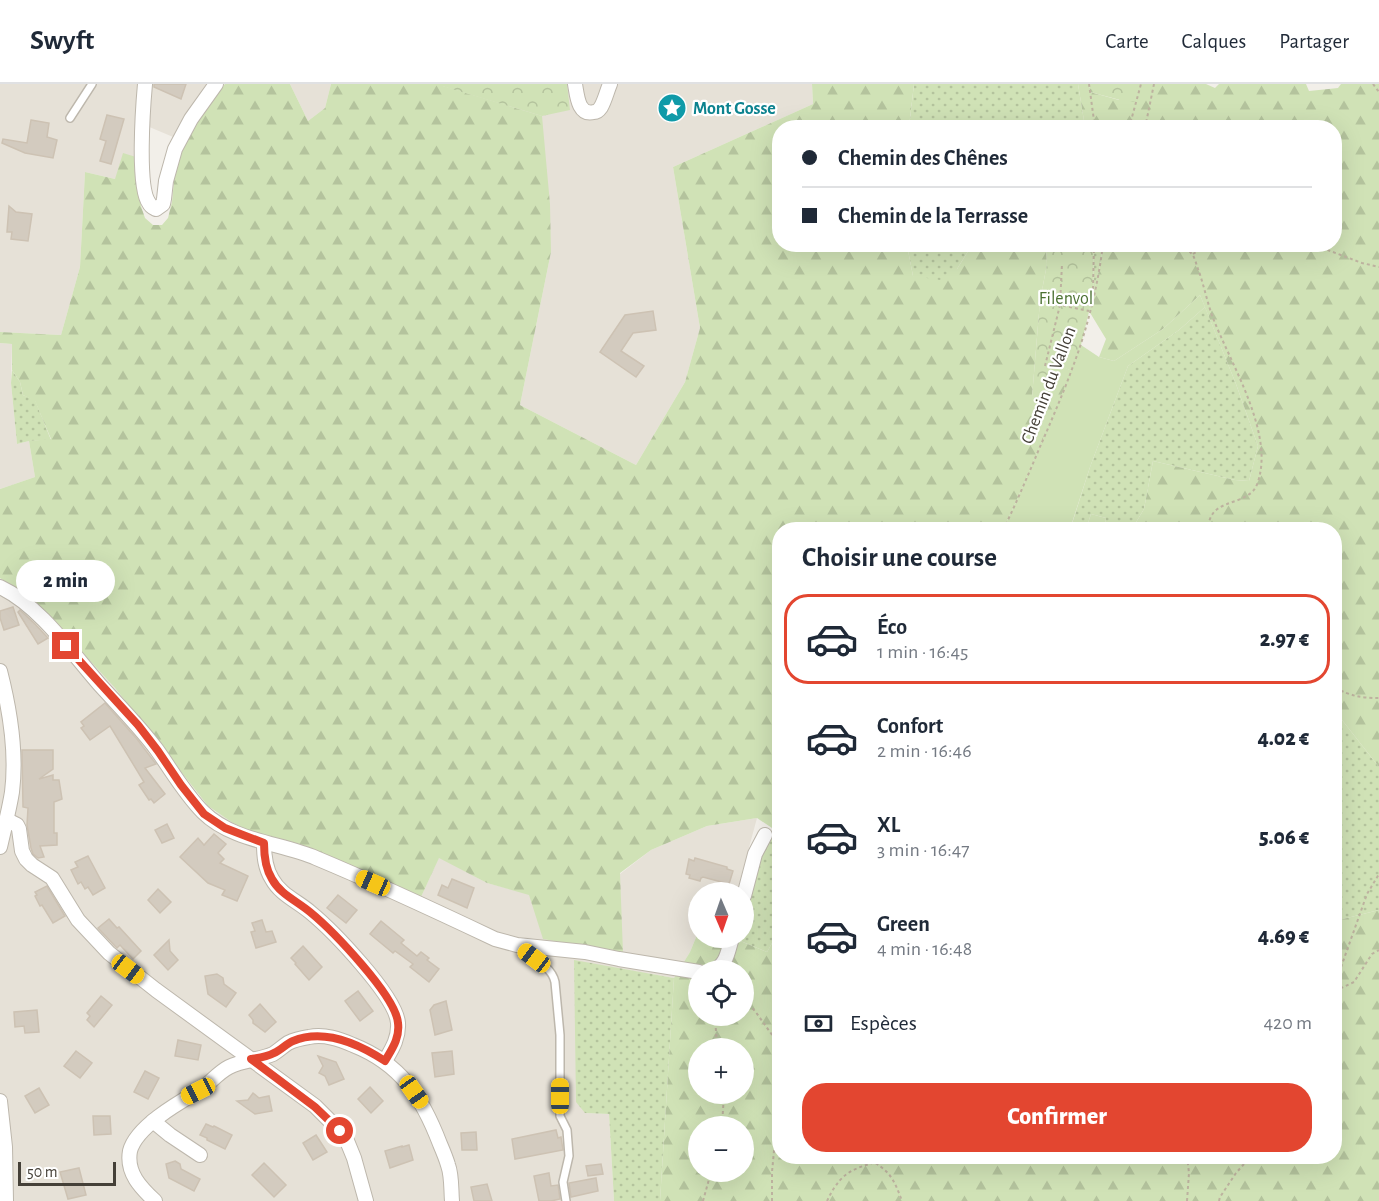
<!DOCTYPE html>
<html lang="fr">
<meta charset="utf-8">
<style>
body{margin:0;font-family:"Alegreya Sans",sans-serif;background:#f6f6f7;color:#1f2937;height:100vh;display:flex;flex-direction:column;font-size:22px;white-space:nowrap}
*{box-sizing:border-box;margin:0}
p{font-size:20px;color:#747a83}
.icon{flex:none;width:33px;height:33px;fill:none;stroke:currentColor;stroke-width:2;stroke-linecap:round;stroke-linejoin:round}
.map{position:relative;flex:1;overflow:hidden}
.drawer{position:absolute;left:772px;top:438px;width:570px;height:642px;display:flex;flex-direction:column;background:#fff;border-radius:24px;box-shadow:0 6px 24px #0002}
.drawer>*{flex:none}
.hud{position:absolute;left:772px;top:36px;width:570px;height:132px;border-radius:24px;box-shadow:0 6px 24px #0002;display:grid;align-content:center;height:132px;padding:0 30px;background:#fff}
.needle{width:39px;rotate:178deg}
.controls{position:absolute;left:688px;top:798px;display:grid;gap:12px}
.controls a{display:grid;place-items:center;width:66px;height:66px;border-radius:50%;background:#fff;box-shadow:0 6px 24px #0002;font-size:30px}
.scale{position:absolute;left:18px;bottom:15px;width:98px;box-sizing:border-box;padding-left:6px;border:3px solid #454038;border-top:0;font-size:16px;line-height:21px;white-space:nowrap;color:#454038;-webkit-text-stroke:4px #fff;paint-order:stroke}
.end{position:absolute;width:27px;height:27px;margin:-14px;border:8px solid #e34630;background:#fff;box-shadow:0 0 0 3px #fff}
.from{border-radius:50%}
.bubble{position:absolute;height:42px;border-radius:21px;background:#fff;box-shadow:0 6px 24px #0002;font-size:20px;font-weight:800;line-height:42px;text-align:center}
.car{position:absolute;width:18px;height:36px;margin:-18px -9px;border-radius:8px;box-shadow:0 0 4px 2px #0007;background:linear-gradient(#f5c518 24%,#345 0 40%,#f5c518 0 76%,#345 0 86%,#f5c518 0)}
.hud b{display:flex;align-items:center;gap:21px;height:57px;font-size:22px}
.hud b+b{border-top:2px solid #e0e1e3}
.hud i{width:15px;height:15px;background:#1f2937}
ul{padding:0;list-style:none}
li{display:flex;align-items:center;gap:18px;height:90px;margin:0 12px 9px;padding:0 18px;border:3px solid transparent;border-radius:24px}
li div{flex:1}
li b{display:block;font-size:22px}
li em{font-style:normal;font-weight:800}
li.on{border-color:#e34630}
li>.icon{width:54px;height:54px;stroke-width:1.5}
h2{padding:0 30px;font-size:27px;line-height:72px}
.pay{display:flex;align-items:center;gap:15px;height:66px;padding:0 30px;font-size:22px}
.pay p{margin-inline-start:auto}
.cta{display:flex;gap:12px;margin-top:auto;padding:12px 30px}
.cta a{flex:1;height:69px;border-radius:24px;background:#e34630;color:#fff;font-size:24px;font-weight:800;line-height:69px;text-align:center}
header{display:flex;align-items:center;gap:36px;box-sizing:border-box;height:84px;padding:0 30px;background:#fff;border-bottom:2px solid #e0e1e3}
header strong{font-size:28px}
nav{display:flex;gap:33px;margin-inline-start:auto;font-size:21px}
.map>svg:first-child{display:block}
</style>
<header>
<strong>Swyft</strong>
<nav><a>Carte</a><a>Calques</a><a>Partager</a></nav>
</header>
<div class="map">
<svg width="1379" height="1117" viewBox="0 0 1379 1117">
<defs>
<pattern id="grass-dots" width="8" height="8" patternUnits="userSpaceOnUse" patternTransform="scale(1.5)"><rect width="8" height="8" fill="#d0e2b6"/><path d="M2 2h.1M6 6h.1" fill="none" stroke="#b4c39d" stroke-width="1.8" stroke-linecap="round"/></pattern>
<pattern id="forest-firs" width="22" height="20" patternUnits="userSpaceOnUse" patternTransform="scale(1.5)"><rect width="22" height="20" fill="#d0e2b6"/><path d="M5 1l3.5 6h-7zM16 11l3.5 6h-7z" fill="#b4c39d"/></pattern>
<pattern id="park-crowns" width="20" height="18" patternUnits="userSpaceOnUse" patternTransform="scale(1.5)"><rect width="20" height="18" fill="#d0e2b6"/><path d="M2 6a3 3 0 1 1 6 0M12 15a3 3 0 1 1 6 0" fill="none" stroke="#b4c39d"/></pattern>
</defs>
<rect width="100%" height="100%" fill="#f2efe9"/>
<g fill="#e6e1d7">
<polygon points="0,0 225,0 197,38 185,58 147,42 146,76 115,95 85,88 80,183 61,251 0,248"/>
<polygon points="290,0 331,0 325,24 308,37"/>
<polygon points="443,0 812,0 813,20 673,83 700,244 685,298 636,381 520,321 551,168"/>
<polygon points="0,259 12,260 11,299 17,360 29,357 35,393 0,405"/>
<polygon points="0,494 35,517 115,604 208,723 234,739 265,754 316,767 421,813 439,773 487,799 529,810 620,790 651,766 707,742 757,734 737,808 699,808 699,846 690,868 674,894 574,877 585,1029 609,1030 614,1117 0,1117"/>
</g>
<g fill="url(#grass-dots)">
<polygon points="914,0 1078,0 1085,43 909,44"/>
<polygon points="907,161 972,161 957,185 952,225 913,192"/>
<polygon points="1094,161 1103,161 1100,182 1093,211"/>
<polygon points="1205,223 1236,300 1258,362 1249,397 1235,396 1153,377 1144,425 1132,445 1105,445 1106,434 1091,430 1086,445 1070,446 1090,383 1128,282 1179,246"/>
<polygon points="12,286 20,298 23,311 35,316 51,356 29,357 17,360 11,299"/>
<polygon points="1335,627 1379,683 1379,826 1335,837"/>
<polygon points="780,738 780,845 767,868 738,856 739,854 744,854 744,835 760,774 763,765"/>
<polygon points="574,876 674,894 660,1117 614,1117 609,1030 585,1029 576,1018"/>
</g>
<g fill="url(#forest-firs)" fill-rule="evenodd">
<polygon points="225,0 290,0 308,37 325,24 331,0 443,0 443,2 542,32 550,120 551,168 520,321 636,381 685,298 700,244 673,83 813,20 812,0 914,0 909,43 780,44 780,160 907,161 913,192 940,196 957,185 972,161 1046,161 1047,180 1040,217 1032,313 1044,314 1055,279 1072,287 1016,418 1003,445 780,446 780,737 772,744 757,734 707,742 651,766 620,789 623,869 543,855 529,811 487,799 439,774 421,813 316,767 265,754 233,739 208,722 115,604 35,517 0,494 0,405 35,393 29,357 51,355 35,317 23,311 20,298 12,286 12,260 0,259 0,248 61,251 80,183 85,88 115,95 123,69 136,73 141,122 145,134 153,141 162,141 168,134 172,118 174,97 180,70 185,58 197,38"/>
<polygon points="1078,0 1089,0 1090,8 1119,16 1125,0 1206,0 1215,4 1219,0 1306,0 1309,7 1338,4 1341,0 1379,0 1379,683 1335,627 1335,446 1132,445 1144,425 1153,377 1235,396 1249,397 1258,362 1236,300 1200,211 1163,245 1114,277 1099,273 1106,255 1089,227 1100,182 1103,161 1335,160 1335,44 1085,43"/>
<path d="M1379 826V1117H660L674 894 690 868 699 846V854H733L767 868 780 845V1072H1335V837ZM699 886H744V932H699ZM699 964H744V1010H699ZM699 1042H744V1088H699Z"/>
</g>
<g fill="url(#park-crowns)">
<polygon points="443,0 567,0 570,26 542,32 442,2"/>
<polygon points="1089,0 1141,0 1136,18 1120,16 1090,8"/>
<polygon points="1046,161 1094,161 1093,211 1081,261 1072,287 1055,280 1044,314 1032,313 1040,217 1047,180"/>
</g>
<g fill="#d0e2b6">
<polygon points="1200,211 1205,223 1179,246 1128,282 1090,383 1070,445 1003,445 1016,418 1061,312 1081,261 1099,273 1114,277 1163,245"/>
<polygon points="1091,430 1106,434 1105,445 1086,445"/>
</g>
<g fill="#d3cbbf" stroke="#cdc2b3" stroke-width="1.5">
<polygon points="154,0 186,0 181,15 154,3"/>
<polygon points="107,31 124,35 111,80 100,77 106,57 100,55"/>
<polygon points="31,36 49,39 47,53 57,56 53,74 25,69 2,59 3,55 27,59"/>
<polygon points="9,122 16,128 32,130 28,157 11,155 12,148 7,148"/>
<polygon points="653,227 656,246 633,249 621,267 644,282 636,293 600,268 625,231"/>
<polygon points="13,523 19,541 4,546 0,534 0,527"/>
<polygon points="20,526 35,540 48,554 38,560 18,528"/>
<polygon points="105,619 137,655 156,680 145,684 165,710 154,719 151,715 149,716 139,701 144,698 110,642 90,656 81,644 84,642 81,638"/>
<polygon points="22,666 53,666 53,685 39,695 53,691 53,696 59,696 62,715 54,718 54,749 57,749 57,761 40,762 44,773 38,774 33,770 31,764 27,741 28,724 23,723"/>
<polygon points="167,740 174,754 162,759 155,746"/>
<polygon points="214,750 226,760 218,769 224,775 220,779 248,792 237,817 222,811 225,806 208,799 180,773 198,754 204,761"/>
<polygon points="88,772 105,804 93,811 88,803 85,805 81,798 78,800 71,786 78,783 75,778"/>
<polygon points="695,774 727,783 727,785 733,787 729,800 703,793 701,794 700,797 689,794 690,791 686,790 689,775 694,777"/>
<polygon points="452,795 474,804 467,824 438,811 442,801 448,804"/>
<polygon points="47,802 65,832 53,839 42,821 40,822 35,812 37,811 35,808"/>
<polygon points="158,805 171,818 160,829 148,816"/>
<polygon points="338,811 357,826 346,839 327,824"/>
<polygon points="109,835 117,844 119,843 141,867 133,875 120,861 117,864 115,862 98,844"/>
<polygon points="262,836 266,848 272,847 276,858 256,864 251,848 255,847 252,839"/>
<polygon points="381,837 404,856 401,859 417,872 421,868 429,874 427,876 439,885 429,898 410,883 413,880 395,867 393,869 370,850"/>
<polygon points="169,856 170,867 178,876 168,886 154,871"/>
<polygon points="303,862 322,883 309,896 295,880 296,879 291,874"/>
<polygon points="217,890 223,894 224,900 236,909 226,923 208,910 205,892"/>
<polygon points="358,907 373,927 360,937 345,917"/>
<polygon points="101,912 112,921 94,943 87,936 90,932 87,929"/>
<polygon points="446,917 452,946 435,951 430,926 434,921"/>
<polygon points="260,920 276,938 265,948 253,939 253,936 249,931"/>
<polygon points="37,926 39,948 25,949 24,942 15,943 14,928"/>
<polygon points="178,956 201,961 198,976 175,972"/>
<polygon points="76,967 92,979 80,994 64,982"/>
<polygon points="452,967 454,990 435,993 432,969"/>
<polygon points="318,972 336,978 344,995 329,1001 325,992 319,989 323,982"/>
<polygon points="145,987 159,994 148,1015 134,1008"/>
<polygon points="370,1003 383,1017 371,1029 358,1015"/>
<polygon points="39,1004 49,1021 35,1029 25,1012"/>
<polygon points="253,1009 259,1014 269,1012 272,1027 255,1030 237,1017 248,1016"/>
<polygon points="93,1032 110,1032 111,1050 94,1051"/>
<polygon points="206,1040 213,1043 214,1042 232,1051 225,1065 207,1056 207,1054 200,1051"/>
<polygon points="556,1046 558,1054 561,1053 563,1066 515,1075 512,1055"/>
<polygon points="476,1048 477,1066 462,1066 461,1049"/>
<polygon points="316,1051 327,1068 313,1076 303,1059"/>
<polygon points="409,1061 413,1076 390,1084 385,1067 402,1062 402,1063"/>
<polygon points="175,1077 180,1080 181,1085 200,1095 194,1107 169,1094 166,1080"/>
<polygon points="264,1079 286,1101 274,1113 252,1091"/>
<polygon points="601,1080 603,1090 588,1092 586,1082"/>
<polygon points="79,1084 86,1111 68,1115 60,1088"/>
<polygon points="549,1089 551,1102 558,1101 560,1115 551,1117 539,1117 534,1092"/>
<polygon points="596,1094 598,1107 571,1113 569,1099"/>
<polygon points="487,1100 492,1117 474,1117 471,1103"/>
</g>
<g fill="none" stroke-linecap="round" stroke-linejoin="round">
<g stroke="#bdb7ac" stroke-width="10">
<g id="lane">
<polyline points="70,34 92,0"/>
<path d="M522 865C534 874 552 883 555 898L560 951V1032L567 1046 569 1072 563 1098 566 1117"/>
</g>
</g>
<g stroke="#bdb7ac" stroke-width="16">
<g id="street">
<path d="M145 0C143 22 137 103 149 119 151 123 152 123 156 125L163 120 164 115 166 97 175 65 191 35 216 0"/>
<path d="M575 0C577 11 578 32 594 28 597 28 599 26 601 23 605 16 607 7 610 0"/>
<path d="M0 503C39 521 72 569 100 601 120 623 140 643 157 666 172 687 185 710 203 728 232 757 281 759 316 774 376 799 436 827 495 855L517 861 585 868 619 875 699 888"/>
<path d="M0 587C10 626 17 668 12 708 9 727 4 745 0 763"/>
<polyline points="7,736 17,741 19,745 22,767 26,775 32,781 52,794 78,836 109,869 156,906 315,1022 345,1052 354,1074 366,1117"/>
<path d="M264 759C264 772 265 784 272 795 280 810 297 817 310 828 332 846 396 912 398 939 399 954 392 965 385 977"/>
<polyline points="744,812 755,770 765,751"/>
<path d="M714 886C727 881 728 866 732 854"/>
<polyline points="0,1017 5,1063 6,1117"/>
<polyline points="153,1037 170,1051 200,1071"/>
<path d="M155 1117C141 1104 126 1089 130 1067 136 1043 178 1019 197 1008 209 1001 217 989 229 983 243 976 259 976 273 970 278 967 282 963 288 959 294 956 302 954 309 953 325 950 339 955 353 961 401 980 422 1013 440 1060 443 1067 446 1074 448 1081 452 1092 451 1105 452 1117"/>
</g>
</g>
<g stroke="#bdb29f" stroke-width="2" stroke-dasharray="3 3" stroke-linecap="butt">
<polyline points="1089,0 1095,44"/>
<polyline points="1373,0 1379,8"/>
<polyline points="1129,44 1141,0"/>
<polyline points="1145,44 1154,0"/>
<path d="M1180 160C1183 163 1188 166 1191 169 1195 173 1196 180 1198 185 1204 201 1207 218 1213 234 1230 278 1270 342 1260 390 1259 395 1257 403 1253 407 1237 423 1209 415 1208 446"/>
<polyline points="1265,160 1273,167 1317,162 1362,179 1379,183"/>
<polyline points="1193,170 1210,160"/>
<polyline points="1093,205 1094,160"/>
<polyline points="1060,221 1062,180"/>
<polyline points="1045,282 1060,221 1089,227"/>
<path d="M1003 446C1019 414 1032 381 1046 349 1055 328 1064 307 1072 285 1087 246 1098 202 1103 160"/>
<path d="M1335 604C1352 612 1360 614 1379 614"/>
<polyline points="773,743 780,737"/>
<polyline points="1335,900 1367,810 1379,790"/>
<polyline points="1335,907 1354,898 1372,870 1379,866"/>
<polyline points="744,916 755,927 780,962"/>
<polyline points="715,932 717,964"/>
<polyline points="722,1042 724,1010"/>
<path d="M867 1072V1074C890 1087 893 1093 902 1117"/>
<polyline points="703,1117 711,1088"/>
<polyline points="772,1117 772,1088 780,1004"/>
<path d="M827 1117C844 1081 858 1086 891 1072"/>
<polyline points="1187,1117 1189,1089 1187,1072"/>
<polyline points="1219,1117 1220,1113 1236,1089 1251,1072"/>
</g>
<use href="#lane" stroke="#fff" stroke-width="7"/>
<use href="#street" stroke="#fff" stroke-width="14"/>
</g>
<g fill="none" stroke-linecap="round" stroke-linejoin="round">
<path stroke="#e34630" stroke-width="8" d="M66 562 138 641 158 667 181 701 204 730 225 744 264 759C264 772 265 784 272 795 280 810 297 817 310 828 332 846 396 912 398 939 400 954 392 965 385 977 359 960 324 944 293 957 286 960 281 966 274 969 267 973 258 974 251 975L315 1023 340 1047"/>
</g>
<defs>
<g id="sight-disc" transform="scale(1.5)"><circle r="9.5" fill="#0f9aa8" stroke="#fff"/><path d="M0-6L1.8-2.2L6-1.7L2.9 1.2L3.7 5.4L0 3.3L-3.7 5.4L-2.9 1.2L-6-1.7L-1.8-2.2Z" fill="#fff"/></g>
</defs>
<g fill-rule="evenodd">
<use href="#sight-disc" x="672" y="24"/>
</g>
<g text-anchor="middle" stroke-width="4.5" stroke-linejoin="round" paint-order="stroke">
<g font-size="18" font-weight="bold" fill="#0d838f" stroke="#fff" text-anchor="start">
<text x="693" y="30">Mont Gosse</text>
</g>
<g font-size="18" fill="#4b7131" stroke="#fff">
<text x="1066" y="220">Filenvol</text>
</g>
<g font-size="18" fill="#454038" stroke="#fff">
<text transform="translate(1048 301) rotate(-69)" y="6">Chemin du Vallon</text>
</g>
</g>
</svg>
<div class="controls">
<a><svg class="needle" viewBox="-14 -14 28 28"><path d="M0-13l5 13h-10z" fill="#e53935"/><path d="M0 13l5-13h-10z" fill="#747a83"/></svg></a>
<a><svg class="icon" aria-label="locate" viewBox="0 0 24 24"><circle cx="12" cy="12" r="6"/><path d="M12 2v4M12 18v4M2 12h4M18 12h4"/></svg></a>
<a>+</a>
<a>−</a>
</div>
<div class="scale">50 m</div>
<i class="end from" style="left:340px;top:1047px"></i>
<i class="end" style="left:66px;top:562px"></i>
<div class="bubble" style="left:16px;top:476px;width:99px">2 min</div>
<i class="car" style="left:373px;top:799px;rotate:294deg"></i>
<i class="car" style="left:534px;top:874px;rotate:307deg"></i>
<i class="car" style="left:128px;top:885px;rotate:127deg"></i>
<i class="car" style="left:198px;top:1007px;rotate:243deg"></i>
<i class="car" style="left:414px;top:1008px;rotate:145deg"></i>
<i class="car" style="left:560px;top:1012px;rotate:0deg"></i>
<div class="hud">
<b><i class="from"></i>Chemin des Chênes</b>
<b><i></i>Chemin de la Terrasse</b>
</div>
<section class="drawer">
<h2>Choisir une course</h2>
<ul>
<li class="on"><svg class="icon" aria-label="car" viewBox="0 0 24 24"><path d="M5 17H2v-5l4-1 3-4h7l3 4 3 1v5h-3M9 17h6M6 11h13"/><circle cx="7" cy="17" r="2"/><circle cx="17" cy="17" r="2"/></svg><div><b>Éco</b><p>1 min · 16:45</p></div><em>2.97 €</em></li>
<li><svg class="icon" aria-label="car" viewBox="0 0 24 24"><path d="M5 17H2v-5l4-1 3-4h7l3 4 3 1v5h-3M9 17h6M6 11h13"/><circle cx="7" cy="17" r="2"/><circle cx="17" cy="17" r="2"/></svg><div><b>Confort</b><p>2 min · 16:46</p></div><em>4.02 €</em></li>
<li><svg class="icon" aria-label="car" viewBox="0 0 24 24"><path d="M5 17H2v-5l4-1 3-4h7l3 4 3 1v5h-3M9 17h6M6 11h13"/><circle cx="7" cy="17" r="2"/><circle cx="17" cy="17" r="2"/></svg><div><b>XL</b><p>3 min · 16:47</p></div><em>5.06 €</em></li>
<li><svg class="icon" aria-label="car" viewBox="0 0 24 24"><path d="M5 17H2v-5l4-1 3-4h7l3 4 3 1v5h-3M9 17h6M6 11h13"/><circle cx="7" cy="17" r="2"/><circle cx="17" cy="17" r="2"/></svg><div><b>Green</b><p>4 min · 16:48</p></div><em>4.69 €</em></li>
</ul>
<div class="pay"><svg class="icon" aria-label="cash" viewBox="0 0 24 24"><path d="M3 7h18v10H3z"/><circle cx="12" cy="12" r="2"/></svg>Espèces<p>420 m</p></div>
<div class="cta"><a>Confirmer</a></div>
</section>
</div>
